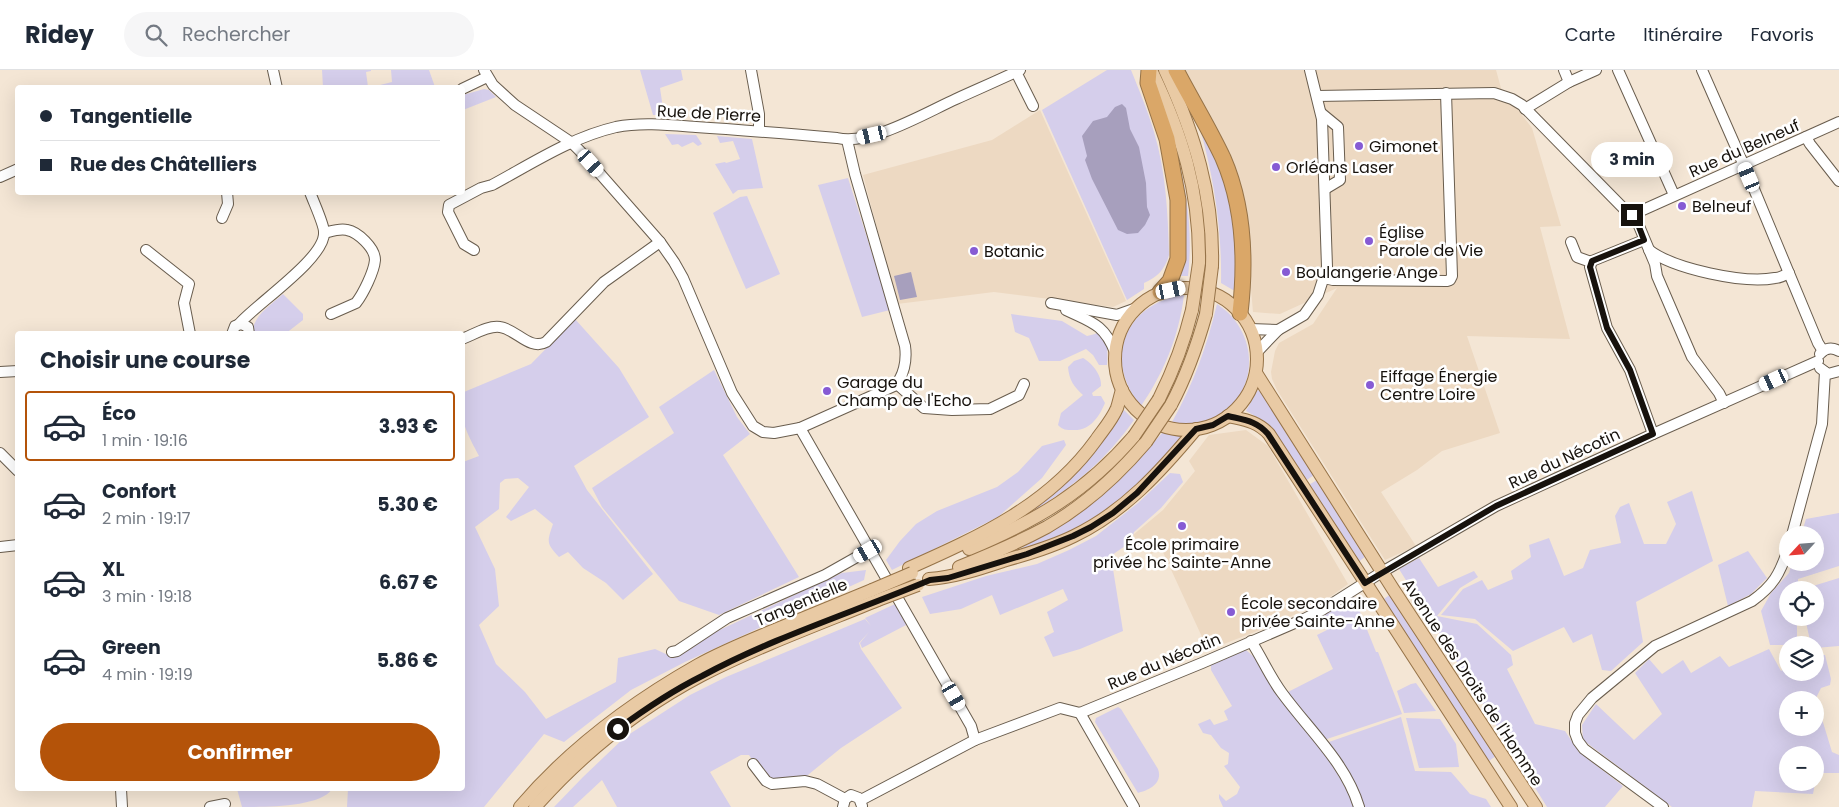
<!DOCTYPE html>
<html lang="fr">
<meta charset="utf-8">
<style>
body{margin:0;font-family:Poppins,sans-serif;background:#f6f6f7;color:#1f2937;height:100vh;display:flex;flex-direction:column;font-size:19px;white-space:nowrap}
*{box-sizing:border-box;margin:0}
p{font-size:16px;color:#747a83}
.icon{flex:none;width:28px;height:28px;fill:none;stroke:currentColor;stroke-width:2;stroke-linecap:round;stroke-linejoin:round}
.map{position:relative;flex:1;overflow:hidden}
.sheet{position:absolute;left:15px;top:261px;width:450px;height:460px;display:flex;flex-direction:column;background:#fff;border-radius:5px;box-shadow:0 5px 20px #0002}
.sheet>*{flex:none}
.banner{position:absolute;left:15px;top:15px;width:450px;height:110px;border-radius:5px;box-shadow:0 5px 20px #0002;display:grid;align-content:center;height:110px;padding:0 25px;background:#fff}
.needle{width:32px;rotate:244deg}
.tools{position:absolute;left:1779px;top:456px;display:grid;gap:10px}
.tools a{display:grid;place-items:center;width:45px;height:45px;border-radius:50%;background:#fff;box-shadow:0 5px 20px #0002;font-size:25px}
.end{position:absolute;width:22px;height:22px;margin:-11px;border:6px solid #17120d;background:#fff;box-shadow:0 0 0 2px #fff}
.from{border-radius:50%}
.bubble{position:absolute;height:35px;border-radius:18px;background:#fff;box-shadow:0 5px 20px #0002;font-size:16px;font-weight:700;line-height:35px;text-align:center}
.car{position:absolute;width:15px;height:30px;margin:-15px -8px;border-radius:6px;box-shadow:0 0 4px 1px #0007;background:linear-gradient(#fff 24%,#345 0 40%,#fff 0 76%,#345 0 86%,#fff 0)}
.banner b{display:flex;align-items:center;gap:18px;height:48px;font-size:19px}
.banner b+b{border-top:1px solid #e0e1e3}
.banner i{width:12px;height:12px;background:#1f2937}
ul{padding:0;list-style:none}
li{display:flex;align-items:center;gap:15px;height:70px;margin:0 10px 8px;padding:0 15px;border:2px solid transparent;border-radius:5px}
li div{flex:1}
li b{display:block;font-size:19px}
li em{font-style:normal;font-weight:700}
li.active{border-color:#b45309}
li>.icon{width:45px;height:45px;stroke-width:1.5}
h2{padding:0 25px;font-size:22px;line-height:60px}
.button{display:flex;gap:10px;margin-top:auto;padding:10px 25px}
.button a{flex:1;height:58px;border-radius:30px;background:#b45309;color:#fff;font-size:20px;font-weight:700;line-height:58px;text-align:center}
header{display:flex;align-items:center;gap:30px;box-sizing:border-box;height:70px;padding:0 25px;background:#fff;border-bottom:1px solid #e0e1e3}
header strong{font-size:24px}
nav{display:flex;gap:28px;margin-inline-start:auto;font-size:18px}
.search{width:350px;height:45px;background:#f6f6f7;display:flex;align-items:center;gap:12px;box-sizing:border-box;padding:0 18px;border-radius:28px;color:#747a83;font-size:19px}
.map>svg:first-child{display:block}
</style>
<header>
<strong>Ridey</strong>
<div class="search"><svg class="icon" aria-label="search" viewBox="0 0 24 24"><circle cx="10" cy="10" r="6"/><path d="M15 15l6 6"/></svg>Rechercher</div>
<nav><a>Carte</a><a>Itinéraire</a><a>Favoris</a></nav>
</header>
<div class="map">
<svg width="1839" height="737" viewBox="0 0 1839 737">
<rect width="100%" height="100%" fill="#f4e6d5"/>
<g fill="#edd9c2">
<polygon points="1183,0 1496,0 1501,18 1532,58 1561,156 1540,157 1570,269 1467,266 1500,363 1442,381 1417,400 1381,422 1416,476 1385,490 1277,320 1272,309 1271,302 1275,281 1279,273 1313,254 1337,218 1280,244 1253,242 1245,150"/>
<polygon points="1040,40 1126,231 1113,237 994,222 897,234 863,105 992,70"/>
<polygon points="1246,360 1268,376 1348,514 1323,532 1260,560 1208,580 1162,480 1148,485 1133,465 1163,440 1195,401 1189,391 1209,365"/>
</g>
<g fill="#d5ceeb" fill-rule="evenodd">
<polygon points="322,0 371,0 371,1 366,2 368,17 323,17"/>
<polygon points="391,0 429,0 435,17 380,17 380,15 392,12"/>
<polygon points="640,0 681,0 683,10 660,18 664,45 653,45"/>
<path d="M1107 0H1131C1139 20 1148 41 1154 62 1166 102 1168 144 1169 185 1165 200 1157 207 1144 213V219L1127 230 1042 40Z"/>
<polygon points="484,19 489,20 496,27 463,40 463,25"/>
<path d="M1199 55 1217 84 1236 151V219L1233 220 1221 213C1222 158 1214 108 1199 55Z"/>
<polygon points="665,64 696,65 702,74 698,76 693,72 682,77 678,74 672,75"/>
<polygon points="717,66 752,69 763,118 738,120 733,124 715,94 725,92 726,93 740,89 733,71 720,73"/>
<path d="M1176 80C1187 120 1193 164 1188 206H1178Z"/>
<polygon points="848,108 890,240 862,247 818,115"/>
<polygon points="747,126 780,204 746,219 713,143 740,127"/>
<path d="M283 224 303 244V250L285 264H262L260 262 253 264C251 247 271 235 283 224Z"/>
<path d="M1184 225C1179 266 1164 302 1141 336 1102 290 1125 233 1184 225Z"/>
<path d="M1217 234C1263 264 1260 332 1206 351 1195 355 1183 356 1172 352 1193 315 1207 276 1217 234Z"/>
<path d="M1011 244 1062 251 1087 266 1095 264 1099 261C1108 270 1108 282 1107 295H1099L1093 285 1086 279 1060 291H1039L1029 268 1015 262Z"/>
<path d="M575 249 619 298 649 347 574 396 587 420 653 504 623 530 606 513 583 498 568 482 559 487C546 473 547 472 553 454L535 439 511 451 506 447 529 417 518 408 505 409 500 413 499 439 475 457 495 499 499 536 479 555 496 594 525 622 546 649 616 612 618 588 655 579 668 585 682 582 709 565 842 503 866 500 864 510 685 592 631 620 564 672 544 664 484 737H347L348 719H462L463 392 479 386C468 365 457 348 464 322L531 294Z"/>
<path d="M1083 288C1092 293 1102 305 1101 316L1092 323 1093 326H1101L1105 333C1099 347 1090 361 1073 360 1066 360 1063 360 1058 355L1061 343 1083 325C1074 317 1069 310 1068 297L1074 291Z"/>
<polygon points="714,300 737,347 750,364 723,385 799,507 719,545 679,531 602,437 592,418 674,363 659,337"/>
<polygon points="1260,320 1314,405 1304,412 1268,355 1264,351 1246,341 1257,321"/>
<path d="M1124 340 1134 350C1105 391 1073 417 1030 443 1067 412 1096 378 1124 340Z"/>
<path d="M1163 362 1183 366 1137 417 1088 454 1016 483C1034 467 1058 458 1078 444 1111 421 1137 392 1163 362Z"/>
<polygon points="1064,370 1066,375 1042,408 998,447 892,500 886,490 900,471 916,454 937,441 997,417 1018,402 1042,376"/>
<polygon points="1170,403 1180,404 1183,412 1161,438 1134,462 1131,472 1109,487 1113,499 1123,561 1080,579 1053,587 1044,567 1054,562 1047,542 1068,530 1063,519 1000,545 992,525 961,539 930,544 922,527 986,506 1037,494 1069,480 1096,466 1138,433"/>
<polygon points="1317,410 1366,486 1357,493 1307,416"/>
<polygon points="1692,421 1713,491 1636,532 1643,572 1611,601 1602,600 1592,564 1573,573 1564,557 1513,581 1475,549 1441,545 1463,519 1482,510 1488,520 1513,509 1511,501 1531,487 1529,475 1549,468 1564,506 1583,498 1590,480 1621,473 1615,446 1620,437 1629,433 1644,474 1666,474 1676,454 1667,432"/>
<polygon points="1839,443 1839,496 1798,509 1798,520 1788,520 1788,548 1797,548 1797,568 1786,575 1770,575 1761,541 1771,523 1789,503 1792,493 1815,492 1815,465 1801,465 1806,449"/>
<polygon points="1748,481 1767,508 1751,524 1728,536 1718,495"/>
<polygon points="1419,488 1438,517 1474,501 1478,507 1460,518 1437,546 1477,554 1511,585 1513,595 1507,599 1535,654 1565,661 1579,682 1623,716 1605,737 1547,737 1399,499"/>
<polygon points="1839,508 1839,576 1815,578 1815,575 1811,575 1805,548 1815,548 1815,520 1800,520"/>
<polygon points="1391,524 1496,686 1486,693 1381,531"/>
<polygon points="1354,527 1376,582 1378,582 1402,644 1324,670 1286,623 1333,599 1317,565 1327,560 1321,547"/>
<path d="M895 534 908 554 862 578 860 573 869 562 859 573 861 579 902 638 841 678 803 709C791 706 775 715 766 709 759 704 754 692 749 685H741L710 702 731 737H617L602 710 573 737H554L583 707 625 667 690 625 726 607 865 549 871 556 865 548Z"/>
<path d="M1769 579 1781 601 1787 597 1788 602H1815V585H1825L1831 609 1830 615 1821 618 1815 630H1788V658H1815V650L1822 649 1832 682 1839 685V703H1817L1813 724 1755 721 1752 737H1672L1583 670 1582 655 1596 634 1634 670 1662 644 1635 603 1649 589 1662 604 1683 590 1691 603 1720 586 1729 597ZM1788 685H1815V712H1788Z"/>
<polygon points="1246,580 1254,587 1287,637 1322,677 1353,731 1354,737 1223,737 1219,728 1219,724 1226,731 1237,724 1240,717 1224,696 1228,694 1229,683 1221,678 1211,665 1203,663 1198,654 1210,649 1214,655 1228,650 1224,641 1232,636 1211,600 1211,594"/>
<polygon points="1416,613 1436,641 1404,643 1397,621 1411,614"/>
<path d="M1118 637 1121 639 1158 699C1163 713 1150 720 1138 723L1095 652 1096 648Z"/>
<polygon points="1401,647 1415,701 1451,702 1470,724 1486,729 1491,737 1362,737 1326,673"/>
<polygon points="1406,648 1440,649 1456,674 1459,697 1419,698"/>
<path d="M237 719H332C321 737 266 737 242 737Z"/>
</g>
<g fill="#a79fbd">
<polygon points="1122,34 1126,38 1130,59 1139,77 1146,113 1147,137 1150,145 1145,155 1138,163 1127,164 1118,160 1092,109 1085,90 1087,86 1082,66 1093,51 1107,47 1115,37"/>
<polygon points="911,202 917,227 900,230 894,206"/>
</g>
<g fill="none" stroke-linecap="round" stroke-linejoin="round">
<g stroke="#695d4e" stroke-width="12">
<g id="minor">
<polyline points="273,0 277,18"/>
<polyline points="484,0 493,15 515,35 572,73 580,81 660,172 674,192 683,208 732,323 753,356 763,362 774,363 800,358 971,656 975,670"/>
<polyline points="751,0 759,44 759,61"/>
<polyline points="1564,0 1569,12"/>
<polyline points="1618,0 1674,125"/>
<polyline points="1702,0 1749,107 1818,273 1823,281"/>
<polyline points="1016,2 1033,36"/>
<polyline points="462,19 487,7"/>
<polyline points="1317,26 1494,23 1512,29 1522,35 1628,143 1634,144 1655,194 1657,206 1692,287 1719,323 1724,333"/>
<polyline points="1525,39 1569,12 1596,0"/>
<polyline points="1321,43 1338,57 1340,110 1325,119"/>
<polyline points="1806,67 1810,74 1839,111"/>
<polyline points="0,107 18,99"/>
<polyline points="1634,144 1839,52"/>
<polyline points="222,148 228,134 227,122"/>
<path d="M324 163C332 161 340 158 347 160 358 162 375 178 375 190 374 202 363 224 356 233L331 244"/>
<polyline points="1644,170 1592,191 1590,197 1607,258 1630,300 1653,364"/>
<polyline points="1571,172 1577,187 1591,192"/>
<polyline points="146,180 189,214 184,233 190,264"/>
<path d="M474 180 464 174 448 142 449 135 481 118 492 115C531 94 572 67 616 57 641 52 670 55 696 57 743 60 790 64 837 68 870 76 925 43 956 29 978 19 999 10 1020 0"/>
<path d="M1649 180C1674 199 1744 214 1775 208 1780 208 1785 205 1789 203"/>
<polyline points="1324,208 1333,210 1447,211 1450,210 1452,206 1446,23"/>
<polyline points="1051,233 1117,245 1134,239"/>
<path d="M1066 240C1091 252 1104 254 1115 282"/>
<path d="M239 254C256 234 326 188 324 162 324 154 313 131 310 122"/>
<polyline points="1250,259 1278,260"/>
<polyline points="232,264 235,256 241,254 248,257 249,264"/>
<path d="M462 269C473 265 488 255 500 257 516 259 530 281 546 272L604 212 660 172"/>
<polyline points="1257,282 1278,260 1304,245 1318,225 1327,197 1322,49 1310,0"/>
<path d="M1820 284C1825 278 1832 277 1839 281"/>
<polyline points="1820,298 1828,304 1839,301"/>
<polyline points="0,302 18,301"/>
<polyline points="897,314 924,338 952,340 990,339 1019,325 1024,314"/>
<path d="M800 358 894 316C904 307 907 290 905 276L855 104 847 70"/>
<polyline points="0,383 18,401"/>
<polyline points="1792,465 1822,354 1825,302"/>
<polyline points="0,477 18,475"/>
<path d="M1251 571C1262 588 1270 607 1282 623 1309 660 1346 693 1359 737"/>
<polyline points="672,582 677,581 727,548 825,505 871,479"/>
<polyline points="1080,643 1134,737"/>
<polyline points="753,694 766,711 772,714 805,711 817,714 845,729"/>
<polyline points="121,719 122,737"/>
<polyline points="861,730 975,670 1060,638 1080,643 1202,593 1304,549 1322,540 1382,502 1496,436 1653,364 1818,291"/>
<polyline points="210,737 225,734"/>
<polyline points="843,737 845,729 851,725 859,728 862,736"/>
<path d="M1663 737 1584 679 1578 671 1575 663V653L1578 645 1592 628 1655 576 1752 531C1773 516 1780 504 1788 479"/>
</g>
</g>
<g stroke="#967348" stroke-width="14">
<g id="major">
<path d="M1151 0C1182 64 1200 121 1199 193"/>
<path d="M1165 0C1194 63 1214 126 1212 196"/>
<circle cx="1186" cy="289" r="71"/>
<polyline points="1256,303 1393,519 1536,737"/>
<path d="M1159 329C1174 299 1184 273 1192 240"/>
<path d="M1171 335C1187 305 1197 276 1206 244"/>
<path d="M1228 346C1245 350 1257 351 1269 364L1511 737"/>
<path d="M969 479C1036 451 1086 422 1134 366"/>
<path d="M959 497C989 485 1019 472 1047 457 1085 435 1118 405 1146 372"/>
<path d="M909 498C981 466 1049 435 1096 370 1103 360 1112 350 1117 338 1119 332 1120 326 1122 320"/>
<path d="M929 509C955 507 979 499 1003 491 1027 484 1052 477 1074 466 1124 442 1161 401 1196 359"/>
<path d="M520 737C570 678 631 633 698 595 721 582 746 572 770 562 804 548 838 534 872 520"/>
<path d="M535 737C582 684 639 638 702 605 759 576 819 554 878 530"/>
</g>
</g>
<g stroke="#967348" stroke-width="17">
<g id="highway">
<polyline points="1149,0 1148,13 1167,69 1178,130 1178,189 1170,211 1160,222"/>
<path d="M1176 0C1191 29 1209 58 1223 88 1244 136 1246 192 1240 243"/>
</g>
</g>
<use href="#minor" stroke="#fff" stroke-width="10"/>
<use href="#major" stroke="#e9caa4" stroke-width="12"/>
<use href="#highway" stroke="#daa768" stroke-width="15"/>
<g stroke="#967348" stroke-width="14" stroke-linecap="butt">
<g id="major-bridge">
<polyline points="1192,240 1199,193"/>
<polyline points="1206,244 1212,196"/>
<polyline points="1134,366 1159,329"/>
<polyline points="1146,372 1171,335"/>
<polyline points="872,520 912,503"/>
<polyline points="878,530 918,515"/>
</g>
</g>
<use href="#major-bridge" stroke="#e9caa4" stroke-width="12"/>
</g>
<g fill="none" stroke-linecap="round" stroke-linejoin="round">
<path stroke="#17120d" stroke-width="6" d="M618 659C645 639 672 621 702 606 774 567 854 542 930 510L948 508 1027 484 1073 466 1091 457 1113 443 1137 423 1196 359 1213 355 1228 346C1245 350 1257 351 1268 364L1365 513 1496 436 1653 364 1630 300 1607 258 1590 197 1592 191 1644 170 1634 144 1632 145"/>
</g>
<g fill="#865bd4" stroke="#fff" stroke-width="2">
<circle cx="1359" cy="76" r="5"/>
<circle cx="1276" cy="97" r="5"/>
<circle cx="1682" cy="136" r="5"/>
<circle cx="1369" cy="171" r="5"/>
<circle cx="974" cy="181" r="5"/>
<circle cx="1286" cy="202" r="5"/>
<circle cx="1370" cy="315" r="5"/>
<circle cx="827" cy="321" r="5"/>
<circle cx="1182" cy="456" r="5"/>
<circle cx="1231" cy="542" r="5"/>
</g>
<g text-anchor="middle" stroke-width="5" stroke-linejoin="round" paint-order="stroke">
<g font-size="16" fill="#17120d" stroke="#fff">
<text transform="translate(709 43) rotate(3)" y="6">Rue de Pierre</text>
<text transform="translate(1744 78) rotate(-24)" y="6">Rue du Belneuf</text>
<text transform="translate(1564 388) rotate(-25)" y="6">Rue du Nécotin</text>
<text transform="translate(801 532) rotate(-23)" y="6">Tangentielle</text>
<text transform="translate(1164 591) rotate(-23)" y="6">Rue du Nécotin</text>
<text transform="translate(1473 612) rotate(57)" y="6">Avenue des Droits de l'Homme</text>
</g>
<g font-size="16" fill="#17120d" stroke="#fff" text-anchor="start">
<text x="1369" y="82">Gimonet</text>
<text x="1286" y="103">Orléans Laser</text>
<text x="1692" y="142">Belneuf</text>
<text x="1379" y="168">Église<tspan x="1379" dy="18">Parole de Vie</tspan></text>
<text x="984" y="187">Botanic</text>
<text x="1296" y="208">Boulangerie Ange</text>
<text x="1380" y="312">Eiffage Énergie<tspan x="1380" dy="18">Centre Loire</tspan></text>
<text x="837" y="318">Garage du<tspan x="837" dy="18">Champ de l'Echo</tspan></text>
<text x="1182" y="480" text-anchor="middle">École primaire<tspan x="1182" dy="18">privée hc Sainte-Anne</tspan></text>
<text x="1241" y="539">École secondaire<tspan x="1241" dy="18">privée Sainte-Anne</tspan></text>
</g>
</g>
</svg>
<div class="tools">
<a><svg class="needle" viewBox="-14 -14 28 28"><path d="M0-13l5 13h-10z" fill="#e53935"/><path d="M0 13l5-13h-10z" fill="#747a83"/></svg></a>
<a><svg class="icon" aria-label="locate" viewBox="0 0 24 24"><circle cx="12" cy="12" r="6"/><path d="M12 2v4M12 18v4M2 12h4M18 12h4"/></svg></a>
<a><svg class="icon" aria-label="layers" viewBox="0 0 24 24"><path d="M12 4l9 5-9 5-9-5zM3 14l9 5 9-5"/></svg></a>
<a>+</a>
<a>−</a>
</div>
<i class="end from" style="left:618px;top:659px"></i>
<i class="end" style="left:1632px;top:145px"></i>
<div class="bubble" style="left:1591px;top:72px;width:82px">3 min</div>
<i class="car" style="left:872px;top:65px;rotate:257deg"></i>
<i class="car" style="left:591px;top:93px;rotate:138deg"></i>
<i class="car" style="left:1749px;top:107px;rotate:337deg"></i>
<i class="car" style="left:1171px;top:220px;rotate:78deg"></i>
<i class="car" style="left:1774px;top:310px;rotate:245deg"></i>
<i class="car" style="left:868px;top:481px;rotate:240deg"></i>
<i class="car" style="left:954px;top:626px;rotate:150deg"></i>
<div class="banner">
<b><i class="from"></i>Tangentielle</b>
<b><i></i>Rue des Châtelliers</b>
</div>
<section class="sheet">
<h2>Choisir une course</h2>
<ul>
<li class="active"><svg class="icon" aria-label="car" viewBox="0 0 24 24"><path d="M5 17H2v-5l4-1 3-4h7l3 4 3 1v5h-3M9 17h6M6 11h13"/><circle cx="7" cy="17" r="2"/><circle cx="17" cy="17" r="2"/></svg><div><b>Éco</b><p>1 min · 19:16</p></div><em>3.93 €</em></li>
<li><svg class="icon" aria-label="car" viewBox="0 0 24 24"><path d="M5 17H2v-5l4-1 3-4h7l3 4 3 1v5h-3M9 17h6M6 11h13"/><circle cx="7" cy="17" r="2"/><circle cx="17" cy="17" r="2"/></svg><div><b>Confort</b><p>2 min · 19:17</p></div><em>5.30 €</em></li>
<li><svg class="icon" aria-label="car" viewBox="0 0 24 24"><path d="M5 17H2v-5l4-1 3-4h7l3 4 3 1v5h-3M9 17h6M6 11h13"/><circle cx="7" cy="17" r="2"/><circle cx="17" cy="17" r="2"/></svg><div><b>XL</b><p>3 min · 19:18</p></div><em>6.67 €</em></li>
<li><svg class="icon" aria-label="car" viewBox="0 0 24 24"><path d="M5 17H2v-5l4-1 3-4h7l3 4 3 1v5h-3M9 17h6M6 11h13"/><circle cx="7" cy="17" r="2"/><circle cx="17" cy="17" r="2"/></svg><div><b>Green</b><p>4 min · 19:19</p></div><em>5.86 €</em></li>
</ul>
<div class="button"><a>Confirmer</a></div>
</section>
</div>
